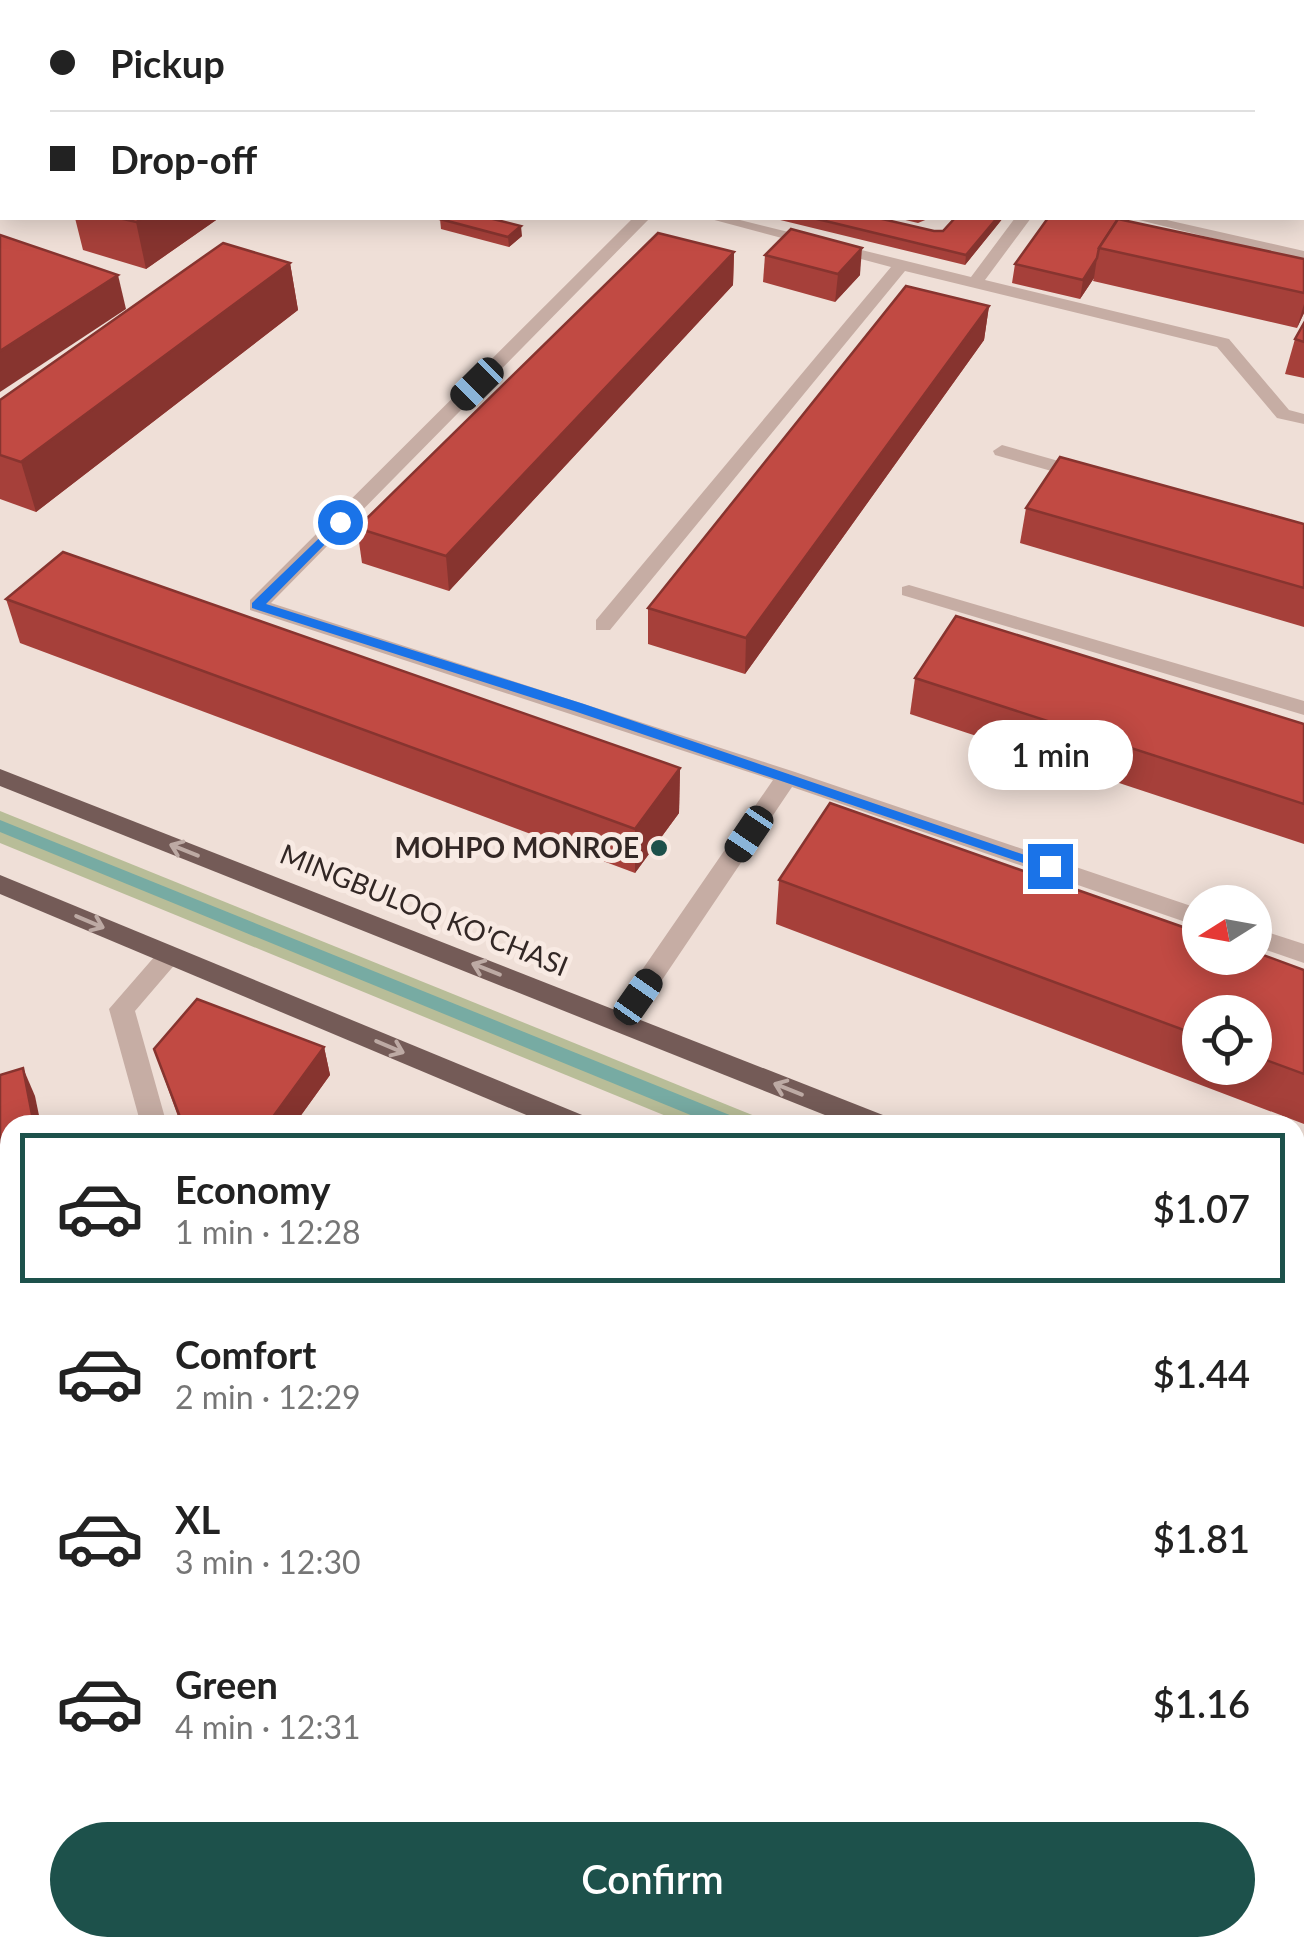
<!DOCTYPE html>
<meta charset="utf-8">
<style>
body{margin:0;font-family:Lato,sans-serif;background:#f6f6f6;color:#222;height:100vh;display:flex;flex-direction:column;font-size:38px;white-space:nowrap}
*{box-sizing:border-box;margin:0}
p{font-size:32px;color:#767676}
.icon{flex:none;width:55px;height:55px;fill:none;stroke:currentColor;stroke-width:2;stroke-linecap:round;stroke-linejoin:round}
.map{position:relative;flex:1;overflow:hidden}
.details{position:absolute;left:0px;top:1115px;width:1305px;height:842px;display:flex;flex-direction:column;background:#fff;border-radius:30px 30px 0 0;box-shadow:0 5px 25px #0003}
.details>*{flex:none}
.top-card{position:absolute;left:0px;top:0px;width:1305px;height:220px;box-shadow:0 5px 25px #0003;display:grid;align-content:center;height:220px;padding:0 50px;background:#fff}
.needle{width:65px;rotate:259deg}
.fabs{position:absolute;left:1182px;top:885px;display:grid;gap:20px}
.fabs a{display:grid;place-items:center;width:90px;height:90px;border-radius:50%;background:#fff;box-shadow:0 5px 25px #0003;font-size:50px}
.end{position:absolute;width:45px;height:45px;margin:-22px;border:12px solid #1a73e8;background:#fff;box-shadow:0 0 0 5px #fff}
.from{border-radius:50%}
.bubble{position:absolute;height:70px;border-radius:35px;background:#fff;box-shadow:0 5px 25px #0003;font-size:32px;font-weight:600;line-height:70px;text-align:center}
.car{position:absolute;width:30px;height:60px;margin:-30px -15px;border-radius:12px;box-shadow:0 0 8px 2px #0007;background:linear-gradient(#222 24%,#8ab4d8 0 40%,#222 0 76%,#8ab4d8 0 86%,#222 0)}
.top-card b{display:flex;align-items:center;gap:35px;height:95px;font-size:38px}
.top-card b+b{border-top:2px solid #e0e0e0}
.top-card i{width:25px;height:25px;background:#222}
ul{padding:18px 0 0;list-style:none}
li{display:flex;align-items:center;gap:30px;height:150px;margin:0 20px 15px;padding:0 30px;border:5px solid transparent;border-radius:0px}
li div{flex:1}
li b{display:block;font-size:38px}
li em{font-style:normal;font-weight:600}
li.current{border-color:#1d514b}
li>.icon{width:90px;height:90px;stroke-width:1.5}
.action{display:flex;gap:20px;margin-top:auto;padding:20px 50px}
.action a{flex:1;height:115px;border-radius:60px;background:#1d514b;color:#fff;font-size:40px;font-weight:600;line-height:115px;text-align:center}
.map>svg:first-child{display:block}
</style>
<div class="map">
<svg width="1304" height="1956" viewBox="0 0 1304 1956">
<rect width="100%" height="100%" fill="#efdfd7"/>
<polygon fill="#b8bd98" points="0,811 777,1125 688,1125 0,843"/>
<g fill="none" stroke-linecap="round" stroke-linejoin="round">
<g fill="#77aba3" fill-rule="evenodd">
<polygon points="0,820 742,1120 744,1125 715,1125 0,832"/>
<polygon points="1295,1344 1304,1347 1304,1366 1295,1363"/>
</g>
<g fill="#c6ada4" fill-rule="evenodd">
<polygon points="633,218 650,218 271,603 795,772 1200,909 1200,927 792,787 629,1029 611,1029 607,1022 611,1015 773,780 250,610 250,600"/>
<polygon points="707,218 732,218 971,277 1015,218 1031,218 985,280 1229,339 1289,410 1304,414 1304,424 1277,418 1217,347 905,271 610,630 596,630 596,620 891,267"/>
<polygon points="1131,218 1158,218 1304,251 1304,261"/>
<polygon points="1002,445 1094,471 1096,475 1087,481 995,455 993,451"/>
<polygon points="909,585 1304,701 1304,715 902,595 902,587"/>
<polygon points="1255,928 1304,944 1304,963 1255,946"/>
<polygon points="171,946 183,955 135,1011 167,1125 141,1125 109,1009 162,948"/>
<polygon points="1295,1787 1304,1790 1304,1826 1295,1823"/>
<polygon points="398,1948 435,1948 438,1956 401,1956"/>
<polygon points="945,1948 982,1948 985,1956 948,1956"/>
</g>
<g fill="#745b57" fill-rule="evenodd">
<polygon points="2,171 2,181 0,182 0,172"/>
<polygon points="0,769 888,1117 892,1125 850,1125 0,786"/>
<polygon points="0,875 587,1117 591,1125 550,1125 0,894"/>
<polygon points="1295,1278 1304,1281 1304,1305 1295,1302"/>
<polygon points="1295,1409 1304,1413 1304,1441 1295,1438"/>
</g>
</g>
<g fill="#a6403a" fill-rule="evenodd">
<polygon points="0,0 176,0 173,2 2,2 2,12 0,12"/>
<polygon points="643,0 731,0 728,2 655,2"/>
<polygon points="1262,0 1304,0 1304,8 1302,7 1302,2 1276,2"/>
<polygon points="75,218 219,218 146,269 83,250"/>
<polygon points="772,218 878,218 934,231 943,231 955,218 1003,218 965,265"/>
<polygon points="897,218 930,218 918,223"/>
<polygon points="1124,218 1124,220 1304,259 1304,313 1297,328 1093,281 1094,278 1080,299 1012,283 1015,264"/>
<polygon points="440,219 522,236 509,247 441,229"/>
<polygon points="734,252 733,285 449,591 362,563 357,528"/>
<polygon points="765,255 860,275 835,302 763,282"/>
<polygon points="290,263 298,310 36,512 0,499 0,400"/>
<polygon points="989,306 984,340 745,674 648,644 648,608"/>
<polygon points="1304,323 1304,378 1285,374 1295,339"/>
<polygon points="1026,508 1304,524 1304,627 1020,543"/>
<polygon points="6,599 680,768 679,813 635,873 20,643"/>
<polygon points="915,678 1304,724 1304,844 910,714"/>
<path d="M779 880 1304 970V1124L776 924ZM1200 1012H1255V1068H1200Z"/>
<polygon points="324,1047 330,1075 294,1125 181,1125 154,1049"/>
<polygon points="1295,1559 1304,1563 1304,1780 1295,1776"/>
</g>
<g fill="#87342f">
<polygon points="149,0 176,0 173,2 145,2"/>
<polygon points="714,0 731,0 728,2 714,2"/>
<polygon points="2,90 2,119 0,121 0,91"/>
<polygon points="143,218 219,218 146,269 136,222"/>
<polygon points="997,218 1003,218 965,265 966,255"/>
<polygon points="521,226 522,236 509,247 508,237"/>
<polygon points="862,248 860,275 835,302 838,274"/>
<polygon points="734,252 733,285 449,591 446,556"/>
<polygon points="1097,258 1094,278 1080,299 1083,280"/>
<polygon points="290,263 298,310 36,512 21,462"/>
<polygon points="118,275 126,309 0,392 0,351"/>
<polygon points="1304,304 1304,313 1297,328"/>
<polygon points="989,306 984,340 745,674 746,638"/>
<polygon points="680,768 679,813 635,873 635,829"/>
<polygon points="324,1047 330,1075 294,1125 267,1125"/>
<polygon points="23,1068 35,1096 41,1125 34,1125"/>
<polygon points="10,1261 10,1292 0,1295 0,1264"/>
</g>
<g fill="#c14a43" stroke="#87342f" stroke-width="2.5">
<polygon points="28,0 149,0 145,2 43,2"/>
<polygon points="361,0 483,0 495,2 357,2"/>
<polygon points="0,24 2,25 2,90 0,91"/>
<polygon points="119,218 143,218 136,222"/>
<polygon points="441,218 489,218 521,226 508,237 440,219"/>
<polygon points="813,218 878,218 934,231 943,231 955,218 997,218 966,255"/>
<polygon points="1048,218 1124,218 1122,220 1118,219 1099,248 1097,258 1083,280 1015,264"/>
<polygon points="1118,219 1304,259 1304,293 1099,248"/>
<polygon points="791,229 862,248 838,274 765,255"/>
<polygon points="658,233 734,252 446,556 357,528"/>
<polygon points="0,235 118,275 0,351"/>
<polygon points="223,243 290,263 21,462 0,455 0,400"/>
<polygon points="906,286 989,306 746,638 648,608"/>
<polygon points="1304,323 1304,342 1295,339"/>
<polygon points="1060,457 1304,524 1304,588 1026,508"/>
<polygon points="63,552 680,768 635,829 6,599"/>
<polygon points="956,616 1304,724 1304,804 915,678"/>
<polygon points="830,803 1200,933 1200,958 1255,958 1255,952 1304,970 1304,1074 1255,1056 1255,1012 1200,1012 1200,1036 779,880"/>
<polygon points="197,999 324,1047 267,1125 183,1125 154,1049"/>
<polygon points="23,1068 34,1125 10,1125 10,1261 0,1264 0,1075"/>
<polygon points="1295,1559 1304,1563 1304,1738 1295,1733"/>
<polygon points="646,1948 821,1948 826,1956 636,1956 635,1954"/>
</g>
<defs><path id="oneway-shaft" d="M-6 0H5M1.5-3L5.5 0L1.5 3" fill="none" stroke-width="1.6" stroke-linecap="round" stroke-linejoin="round" transform="scale(2.5)"/></defs>
<g stroke="#bdaaa4">
<use href="#oneway-shaft" transform="translate(184 850) rotate(-158)"/>
<use href="#oneway-shaft" transform="translate(90 922) rotate(23)"/>
<use href="#oneway-shaft" transform="translate(486 969) rotate(-158)"/>
<use href="#oneway-shaft" transform="translate(390 1047) rotate(23)"/>
<use href="#oneway-shaft" transform="translate(788 1089) rotate(-158)"/>
</g>
<polygon fill="#1a73e8" points="340,518 344,525 266,604 584,704 1057,866 1044,870 574,711 252,608 252,603"/>
<circle fill="#1d514b" stroke="#f8eae3" stroke-width="4" cx="659" cy="848" r="10"/>
<g text-anchor="middle" stroke-width="10" stroke-linejoin="round" paint-order="stroke">
<g font-size="28" font-weight="bold" fill="#322725" stroke="#f8eae3" text-anchor="end">
<text x="639" y="858">МОНРО MONROE</text>
</g>
<g font-size="28" fill="#322725" stroke="#f8eae3">
<text transform="translate(424 910) rotate(22)" y="10">MINGBULOQ KO'CHASI</text>
</g>
</g>
</svg>
<div class="fabs">
<a><svg class="needle" viewBox="-14 -14 28 28"><path d="M0-13l5 13h-10z" fill="#e53935"/><path d="M0 13l5-13h-10z" fill="#767676"/></svg></a>
<a><svg class="icon" aria-label="locate" viewBox="0 0 24 24"><circle cx="12" cy="12" r="6"/><path d="M12 2v4M12 18v4M2 12h4M18 12h4"/></svg></a>
</div>
<i class="end from" style="left:340px;top:522px"></i>
<i class="end" style="left:1050px;top:866px"></i>
<div class="bubble" style="left:968px;top:720px;width:165px">1 min</div>
<i class="car" style="left:477px;top:384px;rotate:225deg"></i>
<i class="car" style="left:749px;top:834px;rotate:214deg"></i>
<i class="car" style="left:638px;top:997px;rotate:35deg"></i>
<div class="top-card">
<b><i class="from"></i>Pickup</b>
<b><i></i>Drop-off</b>
</div>
<section class="details">
<ul>
<li class="current"><svg class="icon" aria-label="car" viewBox="0 0 24 24"><path d="M5 17H2v-5l4-1 3-4h7l3 4 3 1v5h-3M9 17h6M6 11h13"/><circle cx="7" cy="17" r="2"/><circle cx="17" cy="17" r="2"/></svg><div><b>Economy</b><p>1 min · 12:28</p></div><em>$1.07</em></li>
<li><svg class="icon" aria-label="car" viewBox="0 0 24 24"><path d="M5 17H2v-5l4-1 3-4h7l3 4 3 1v5h-3M9 17h6M6 11h13"/><circle cx="7" cy="17" r="2"/><circle cx="17" cy="17" r="2"/></svg><div><b>Comfort</b><p>2 min · 12:29</p></div><em>$1.44</em></li>
<li><svg class="icon" aria-label="car" viewBox="0 0 24 24"><path d="M5 17H2v-5l4-1 3-4h7l3 4 3 1v5h-3M9 17h6M6 11h13"/><circle cx="7" cy="17" r="2"/><circle cx="17" cy="17" r="2"/></svg><div><b>XL</b><p>3 min · 12:30</p></div><em>$1.81</em></li>
<li><svg class="icon" aria-label="car" viewBox="0 0 24 24"><path d="M5 17H2v-5l4-1 3-4h7l3 4 3 1v5h-3M9 17h6M6 11h13"/><circle cx="7" cy="17" r="2"/><circle cx="17" cy="17" r="2"/></svg><div><b>Green</b><p>4 min · 12:31</p></div><em>$1.16</em></li>
</ul>
<div class="action"><a>Confirm</a></div>
</section>
</div>
